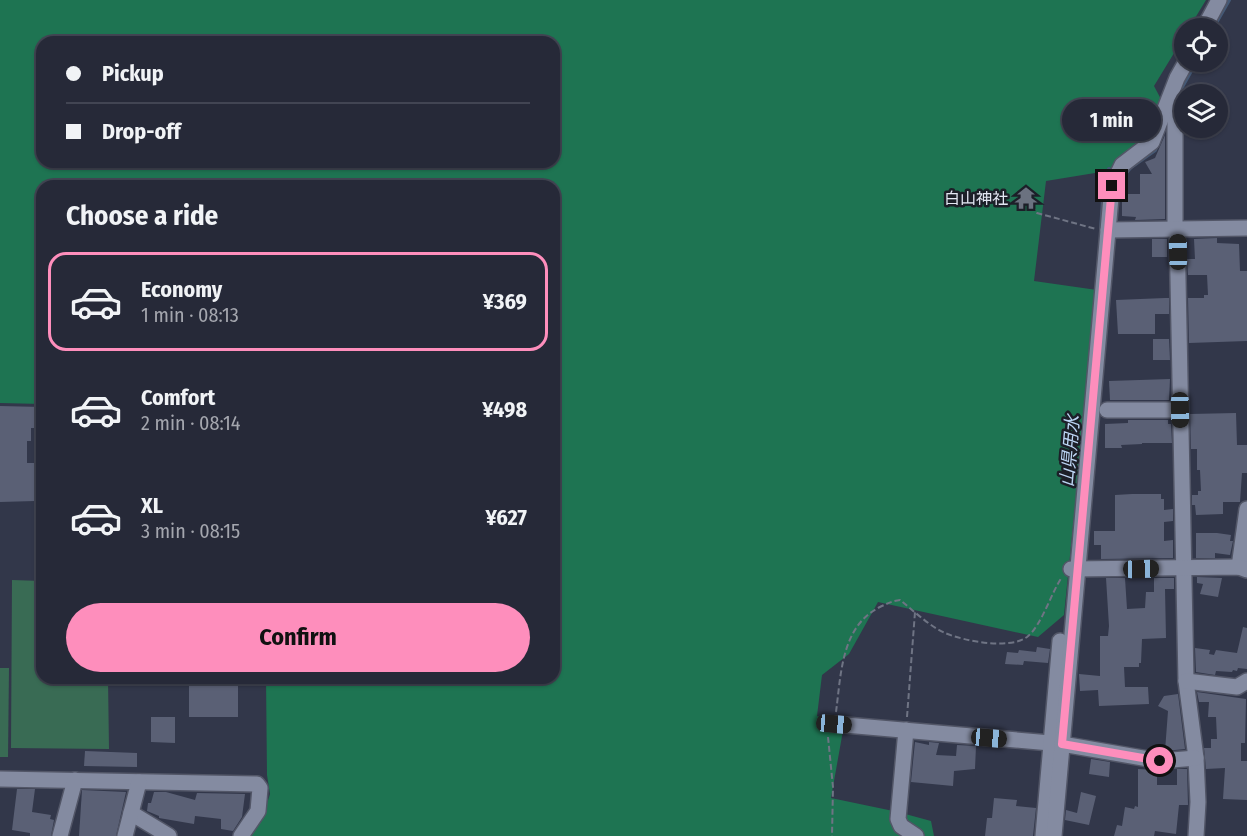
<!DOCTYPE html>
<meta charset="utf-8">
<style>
body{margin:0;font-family:"Fira Sans Condensed","Noto Sans JP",sans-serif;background:#2e3140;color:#f1f3f6;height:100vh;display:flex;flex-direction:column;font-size:22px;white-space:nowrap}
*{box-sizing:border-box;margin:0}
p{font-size:20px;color:#a4a6ae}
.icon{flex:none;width:33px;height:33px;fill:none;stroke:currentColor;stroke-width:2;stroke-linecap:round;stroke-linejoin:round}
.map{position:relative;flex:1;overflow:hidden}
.side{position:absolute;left:36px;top:180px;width:524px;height:504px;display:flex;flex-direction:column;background:#262938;border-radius:18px;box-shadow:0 2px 4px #0004,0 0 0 2px #424553}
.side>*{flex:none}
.hud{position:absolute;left:36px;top:36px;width:524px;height:132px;border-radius:18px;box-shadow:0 2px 4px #0004,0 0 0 2px #424553;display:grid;align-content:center;height:132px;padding:0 30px;background:#262938}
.tools{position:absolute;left:1174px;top:18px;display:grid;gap:12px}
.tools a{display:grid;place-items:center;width:54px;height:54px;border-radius:50%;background:#262938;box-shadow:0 2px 4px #0004,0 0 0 2px #424553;font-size:30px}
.end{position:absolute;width:27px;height:27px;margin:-14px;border:8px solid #fe8ebc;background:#111;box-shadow:0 0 0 3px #111}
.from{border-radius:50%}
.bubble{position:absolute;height:42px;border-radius:21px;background:#262938;box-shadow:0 2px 4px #0004,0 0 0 2px #424553;font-size:20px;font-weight:700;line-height:42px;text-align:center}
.car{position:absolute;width:18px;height:36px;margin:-18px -9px;border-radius:8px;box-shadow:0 0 4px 2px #0007;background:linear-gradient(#222 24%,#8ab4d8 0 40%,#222 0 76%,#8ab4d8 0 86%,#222 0)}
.hud b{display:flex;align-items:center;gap:21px;height:57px;font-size:22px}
.hud b+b{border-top:2px solid #424553}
.hud i{width:15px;height:15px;background:#f1f3f6}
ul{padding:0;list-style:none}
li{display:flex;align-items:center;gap:18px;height:99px;margin:0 12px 9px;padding:0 18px;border:3px solid transparent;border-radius:18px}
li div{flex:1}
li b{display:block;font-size:22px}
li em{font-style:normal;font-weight:700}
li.active{border-color:#fe8ebc}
li>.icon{width:54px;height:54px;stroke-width:1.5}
h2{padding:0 30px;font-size:27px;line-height:72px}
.button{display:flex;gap:12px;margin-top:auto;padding:12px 30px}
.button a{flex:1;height:69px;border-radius:36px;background:#fe8ebc;color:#111;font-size:24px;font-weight:700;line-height:69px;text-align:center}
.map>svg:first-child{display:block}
</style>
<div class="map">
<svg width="1247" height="836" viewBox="0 0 1247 836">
<rect width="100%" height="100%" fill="#32374a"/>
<g fill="#396b54">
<polygon points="12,580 42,581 42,678 108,678 109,749 11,748"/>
<polygon points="0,668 9,668 8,757 0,757"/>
</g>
<path fill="#1e7452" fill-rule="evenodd" d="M0 0H1206L1189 28H1185V35L1154 86 1171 118 1144 155 1101 172 1046 181 1034 281 1097 290 1064 615 1038 637 878 602 849 654 822 675 817 716 844 725 831 798 898 812 931 821 934 836H248L261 822 270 794 267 775 266 678H554V186H42V404L0 403ZM42 42H554V162H42Z"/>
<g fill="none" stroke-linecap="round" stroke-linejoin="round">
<g stroke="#445976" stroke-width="4">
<polyline points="1213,28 1229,0"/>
<polyline points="1178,94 1196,62"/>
<polyline points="1124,175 1131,167 1155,150 1156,147"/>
<polyline points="1101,230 1104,184 1109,169"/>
</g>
</g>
<g fill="#5a6075">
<polygon points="1165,135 1165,219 1135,220 1136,217 1122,216 1122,194 1140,194 1140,174 1152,174 1145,162 1155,158"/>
<polygon points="1217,238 1217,243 1239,244 1240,271 1247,271 1247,341 1189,343 1188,298 1204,298 1204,295 1208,295 1207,275 1188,275 1187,259 1195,259 1194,239"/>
<rect x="1152" y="239" width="15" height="18"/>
<polygon points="1165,298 1169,298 1169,314 1155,314 1155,334 1118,334 1116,300"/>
<polygon points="1153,339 1169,339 1170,360 1153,360"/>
<polygon points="1170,379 1169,400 1110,400 1109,381"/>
<polygon points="0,406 42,407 42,428 31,428 31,441 27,441 27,463 35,463 35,467 42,467 42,498 35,498 35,501 0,502"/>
<polygon points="1236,413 1237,445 1247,445 1247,473 1242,473 1240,502 1223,502 1223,514 1196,515 1195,505 1192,505 1192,495 1198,495 1198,491 1201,491 1200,470 1197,470 1197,449 1191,449 1190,414"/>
<polygon points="1128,420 1168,420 1168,424 1171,424 1172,443 1142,443 1142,444 1121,445 1122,448 1105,448 1105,424 1128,423"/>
<polygon points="1132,494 1161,494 1161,499 1164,499 1164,510 1173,509 1173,521 1164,522 1164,541 1173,540 1173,558 1101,559 1101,545 1094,545 1094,531 1115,531 1115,495"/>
<polygon points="1196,533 1217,533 1231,535 1230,541 1233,541 1230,555 1215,553 1215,558 1196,558"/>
<polygon points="1197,577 1222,578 1218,597 1200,594 1203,584 1197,583"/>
<polygon points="1106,578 1125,578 1127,609 1145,608 1146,592 1154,592 1154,578 1174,578 1174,589 1165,589 1166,638 1142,639 1141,663 1139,663 1139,667 1124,667 1125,687 1148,687 1149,704 1099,706 1098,690 1080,691 1079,674 1100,676 1100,636 1108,636 1109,626"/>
<polygon points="1243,627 1247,628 1247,669 1238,668 1237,671 1233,670 1232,672 1216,671 1215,675 1196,672 1195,648 1210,650 1209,654 1214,655 1216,650 1237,653"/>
<polygon points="1037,647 1050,649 1048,663 1024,661 1023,665 1005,664 1007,652 1018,653 1019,650 1036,652"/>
<rect x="189" y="678" width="49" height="39"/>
<polygon points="1197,692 1246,699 1245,743 1241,743 1241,761 1247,761 1247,800 1223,799 1225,768 1206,769 1204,748 1211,748 1211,739 1217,739 1216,717 1208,717 1209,702 1199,702"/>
<polygon points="1178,694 1185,749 1165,751 1168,711 1158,706 1164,696"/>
<polygon points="151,717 175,717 175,743 151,742"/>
<polygon points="915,742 929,745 929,742 939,743 936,755 956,756 957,745 976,746 975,769 954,771 953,786 911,782"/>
<polygon points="85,751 137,753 137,767 84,766"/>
<polygon points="1091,759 1110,762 1109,777 1089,774"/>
<polygon points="1138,769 1157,770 1157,785 1177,785 1177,769 1187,769 1188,805 1179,805 1176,834 1155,831 1154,836 1114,836 1117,825 1122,826 1125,807 1134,809 1135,806 1138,807"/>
<polygon points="17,789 35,789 32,812 51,815 50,819 54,820 51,836 30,836 30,833 12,830"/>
<polygon points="82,790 126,792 116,836 79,836"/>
<polygon points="154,792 166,792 195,800 197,793 245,794 242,817 233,831 221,829 221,819 195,816 194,824 159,818 159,816 147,811 148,803 151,803"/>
<polygon points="1081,792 1096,796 1089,825 1065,820 1066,810 1077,813"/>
<polygon points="994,798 1017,800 1016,806 1036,808 1033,836 985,836 987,818 992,818"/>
</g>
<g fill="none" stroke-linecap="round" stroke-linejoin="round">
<g stroke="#525667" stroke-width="18">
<g id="minor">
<polyline points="1204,28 1219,0"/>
<polyline points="1171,97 1175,117 1175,230"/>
<polyline points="1177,229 1186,681 1196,758 1198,802 1196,836"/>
<polyline points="1108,230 1247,228"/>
<polyline points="1107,410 1180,410"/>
<polyline points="1239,567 1247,509"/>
<polyline points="1071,569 1239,567 1247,570"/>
<polyline points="1186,681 1237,687 1247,681"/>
<polyline points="834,724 1062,744 1160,761 1196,758"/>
<polyline points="906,730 898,819 901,826 916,836"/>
<polyline points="0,779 257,784 260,788 258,811 241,836"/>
<polyline points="131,813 169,836"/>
<polyline points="60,836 75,780"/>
<polyline points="125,836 139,782"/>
<polyline points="1043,836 1060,641"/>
<polyline points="1054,836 1112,186 1122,165 1152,142 1177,78 1186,62"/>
</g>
</g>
<g stroke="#6f7484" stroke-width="2" stroke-dasharray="6 3" stroke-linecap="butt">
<polyline points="1026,198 1037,213 1096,229"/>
<path d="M836 712C841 675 841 628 878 608 886 604 892 601 900 600 914 611 929 626 945 633 964 641 1009 650 1027 637 1042 625 1051 593 1062 577"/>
<polyline points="907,717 915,612"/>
<polyline points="828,737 833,787 832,836"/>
</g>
<use href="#minor" stroke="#848ba1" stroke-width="15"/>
</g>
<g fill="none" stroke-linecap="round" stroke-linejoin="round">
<polyline stroke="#fe8ebc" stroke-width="8" points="1112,186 1062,744 1160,761"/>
</g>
<defs>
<g id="temple-bare" transform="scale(1.8)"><path d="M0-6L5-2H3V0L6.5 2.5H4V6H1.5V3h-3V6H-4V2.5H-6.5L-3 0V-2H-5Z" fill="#6b7280" stroke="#1c1f28" stroke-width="2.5" paint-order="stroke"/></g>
</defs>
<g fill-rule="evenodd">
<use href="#temple-bare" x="1026" y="198"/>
</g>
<g text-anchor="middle" stroke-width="5" stroke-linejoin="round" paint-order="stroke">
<g font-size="16" fill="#e3e7f3" stroke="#1c1f28" text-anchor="end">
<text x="1008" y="204">白山神社</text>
</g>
<g font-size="18" font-style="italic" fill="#bcd5f4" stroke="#1c1f28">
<text transform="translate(1070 451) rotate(-85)" y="6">山県用水</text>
</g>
</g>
</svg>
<div class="tools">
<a><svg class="icon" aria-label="locate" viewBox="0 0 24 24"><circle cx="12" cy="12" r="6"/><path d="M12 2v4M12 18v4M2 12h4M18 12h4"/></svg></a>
<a><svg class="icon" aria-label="layers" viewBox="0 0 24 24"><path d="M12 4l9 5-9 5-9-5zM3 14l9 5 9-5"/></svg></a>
</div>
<i class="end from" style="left:1160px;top:761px"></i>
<i class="end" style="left:1112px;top:186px"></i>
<div class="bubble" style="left:1062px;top:99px;width:99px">1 min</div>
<i class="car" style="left:1178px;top:252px;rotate:359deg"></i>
<i class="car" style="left:1180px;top:410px;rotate:179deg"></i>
<i class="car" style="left:1141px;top:569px;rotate:89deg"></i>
<i class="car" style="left:834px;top:724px;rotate:95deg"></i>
<i class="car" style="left:989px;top:738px;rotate:95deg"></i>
<div class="hud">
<b><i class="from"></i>Pickup</b>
<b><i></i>Drop-off</b>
</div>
<section class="side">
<h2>Choose a ride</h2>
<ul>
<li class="active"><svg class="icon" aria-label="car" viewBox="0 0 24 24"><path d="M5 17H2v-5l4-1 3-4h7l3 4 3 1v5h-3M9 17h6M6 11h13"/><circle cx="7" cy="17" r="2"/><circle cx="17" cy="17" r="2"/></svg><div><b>Economy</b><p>1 min · 08:13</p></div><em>¥369</em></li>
<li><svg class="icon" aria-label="car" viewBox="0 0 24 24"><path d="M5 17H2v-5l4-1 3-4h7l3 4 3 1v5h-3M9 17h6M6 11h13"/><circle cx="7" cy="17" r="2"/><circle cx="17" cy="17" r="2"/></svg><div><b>Comfort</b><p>2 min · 08:14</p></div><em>¥498</em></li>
<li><svg class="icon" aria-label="car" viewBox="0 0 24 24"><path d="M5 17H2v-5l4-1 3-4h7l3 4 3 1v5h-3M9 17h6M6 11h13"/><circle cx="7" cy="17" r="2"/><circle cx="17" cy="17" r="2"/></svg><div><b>XL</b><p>3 min · 08:15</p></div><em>¥627</em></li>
</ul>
<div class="button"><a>Confirm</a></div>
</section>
</div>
